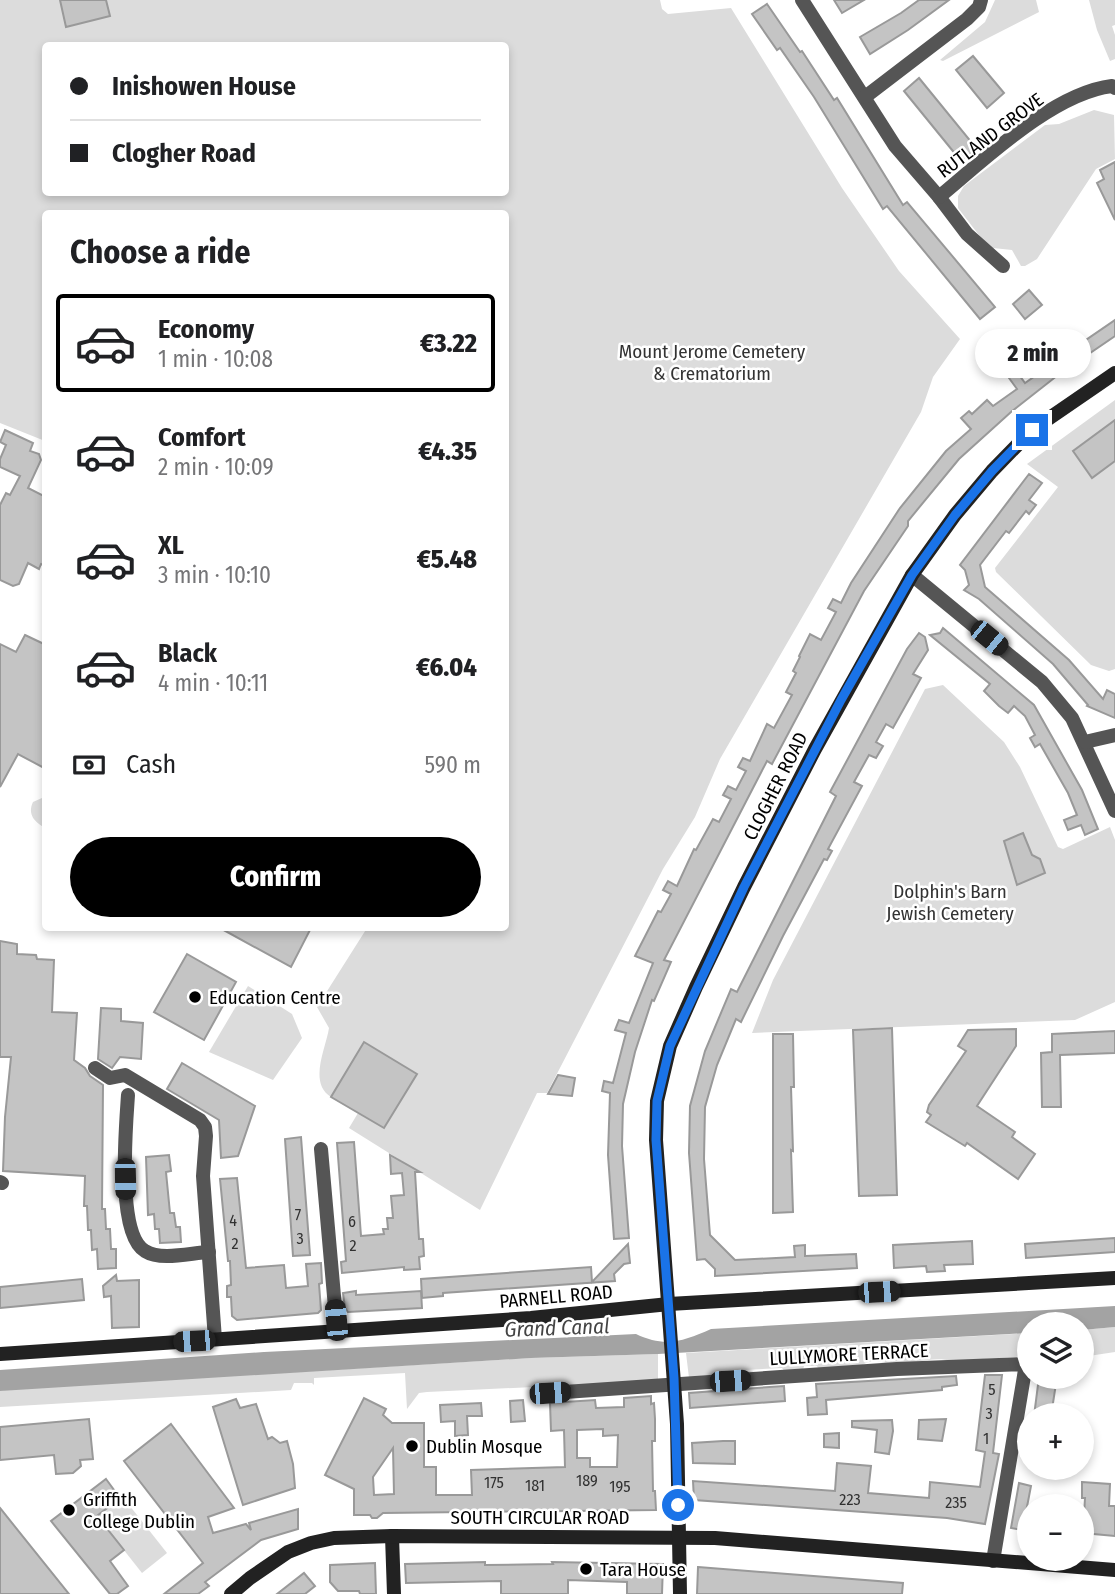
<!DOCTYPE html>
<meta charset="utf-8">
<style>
body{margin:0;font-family:"Fira Sans Condensed",sans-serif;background:#f2f2f2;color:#202124;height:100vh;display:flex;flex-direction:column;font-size:26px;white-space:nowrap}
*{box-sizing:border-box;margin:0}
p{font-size:23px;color:#757577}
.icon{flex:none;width:38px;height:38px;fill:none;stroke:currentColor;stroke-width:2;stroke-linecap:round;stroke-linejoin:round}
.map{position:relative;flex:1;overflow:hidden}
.panel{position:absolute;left:42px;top:210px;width:467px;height:721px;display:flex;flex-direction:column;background:#fff;border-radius:7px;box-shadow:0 4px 10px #0003}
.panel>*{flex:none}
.top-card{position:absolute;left:42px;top:42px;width:467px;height:154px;border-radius:7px;box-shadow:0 4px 10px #0003;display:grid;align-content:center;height:154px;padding:0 28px;background:#fff}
.tools{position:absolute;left:1017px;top:1312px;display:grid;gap:14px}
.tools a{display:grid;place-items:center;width:77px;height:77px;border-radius:50%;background:#fff;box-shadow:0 4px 10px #0003;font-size:35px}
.end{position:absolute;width:32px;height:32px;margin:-16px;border:9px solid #1a73e8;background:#fff;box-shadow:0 0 0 4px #fff}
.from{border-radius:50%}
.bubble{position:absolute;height:49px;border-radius:24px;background:#fff;box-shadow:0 4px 10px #0003;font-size:23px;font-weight:800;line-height:49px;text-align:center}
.car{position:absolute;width:21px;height:42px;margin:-21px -10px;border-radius:9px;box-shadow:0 0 5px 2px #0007;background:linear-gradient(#222 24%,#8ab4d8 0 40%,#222 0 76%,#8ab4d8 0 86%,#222 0)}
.top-card b{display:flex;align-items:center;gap:24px;height:66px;font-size:26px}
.top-card b+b{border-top:2px solid #e0e0e0}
.top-card i{width:18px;height:18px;background:#202124}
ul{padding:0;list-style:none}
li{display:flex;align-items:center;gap:21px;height:98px;margin:0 14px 10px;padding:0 14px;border:4px solid transparent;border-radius:7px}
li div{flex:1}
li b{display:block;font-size:26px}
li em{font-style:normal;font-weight:800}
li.on{border-color:#000}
li>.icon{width:63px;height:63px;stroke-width:1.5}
h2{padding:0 28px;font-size:32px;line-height:84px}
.pay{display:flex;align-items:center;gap:18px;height:77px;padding:0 28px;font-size:26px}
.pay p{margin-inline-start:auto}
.cta{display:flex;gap:14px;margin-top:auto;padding:14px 28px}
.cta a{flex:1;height:80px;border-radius:42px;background:#000;color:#fff;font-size:28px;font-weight:800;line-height:80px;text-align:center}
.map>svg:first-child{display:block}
</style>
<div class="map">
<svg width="1115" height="1594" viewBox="0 0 1115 1594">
<rect width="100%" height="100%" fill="#fff"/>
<g fill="#dcdcdc" fill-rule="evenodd">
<path d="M0 0H660L662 9 668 14 731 8 842 188 899 271 960 339 933 377 921 412 720 759 695 817 663 869 547 1093H537L480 1210 349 1128 358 1113 385 1127 416 1074 364 1043 331 1097C308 1083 326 1048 329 1028L317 1007 367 928H506V214H46L45 441 0 423ZM46 46H506V192H46Z"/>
<polygon points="995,0 1036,0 1039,12 943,61 940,60 985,22"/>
<polygon points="1089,0 1115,0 1115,25 1112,26 1115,35 1115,59 1110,61 1097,30"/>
<polygon points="1094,110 1114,115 1115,159 1096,169 1037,259 1025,266 1021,266 1012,250 993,248 982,239 958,208 958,196 964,186 1045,125 1059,124"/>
<polygon points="1115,400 1115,669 1109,671 1091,665 996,572 995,568 1058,487 1027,464"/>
<polygon points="943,685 1004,742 1020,767 1058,847 1063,849 1110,827 1115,840 1115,1002 1075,1020 752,1033 773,980 925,689"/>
<path d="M42 798 45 802V828C35 822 27 815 33 802Z"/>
<polygon points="248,986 292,1014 302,1038 273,1080 209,1052"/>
<polygon points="1115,1327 1115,1352 1082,1357 1082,1330"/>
<path d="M1029 1333V1356L952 1361C932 1356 915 1364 896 1364 883 1364 870 1356 859 1368L819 1370 817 1366H804L803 1370 785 1372 782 1368 725 1371 717 1378H689L686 1353Z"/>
<polygon points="658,1354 658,1381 427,1392 419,1393 407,1409 405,1373 314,1378 314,1385 312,1383 294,1383 291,1390 0,1407 0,1391 9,1389 531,1358"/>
<polygon points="122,1496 167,1553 142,1573 97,1516"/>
</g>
<path fill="#a3a3a3" d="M1115 1306V1327L1082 1330V1325H1029V1333L658 1354 531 1358 0 1391V1370L264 1352 636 1334C665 1348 684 1341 711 1329Z"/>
<g fill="#c4c4c4" stroke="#999" stroke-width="2" fill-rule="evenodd">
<polygon points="60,0 106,0 110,16 66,27"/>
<polygon points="834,0 864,0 842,13"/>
<polygon points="919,0 949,0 908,30 870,54 860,37 901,13"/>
<polygon points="767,4 800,52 802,51 834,100 837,98 903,205 907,202 995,307 980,319 887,206 883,209 814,97 780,48 777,50 752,14"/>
<polygon points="973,56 1004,93 987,108 956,70"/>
<polygon points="919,78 977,149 961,161 904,91"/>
<polygon points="1115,162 1115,220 1097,183 1104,179 1100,170"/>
<polygon points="1029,290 1042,305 1025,319 1013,304"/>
<polygon points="1115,320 1115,336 1058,375 1011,412 959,459 908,521 908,526 864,591 772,764 767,761 664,960 671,962 654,1001 652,1000 635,1052 623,1104 622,1146 629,1238 614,1239 608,1155 610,1093 602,1091 604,1081 613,1083 626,1033 615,1030 619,1020 629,1023 653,963 635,956 658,911 661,912 671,894 663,890 668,881 677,886 694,849 696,850 713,819 719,822 731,799 723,795 728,786 736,790 746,771 738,767 743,758 750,761 767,724 774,728 792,695 786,692 796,673 793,671 800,657 799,656 810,634 821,640 836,612 828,608 833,599 841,603 851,583 900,508 946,451 971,429 961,418 969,411 972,414 987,400 993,406 1017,389 1009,378 1017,372 1025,383 1042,371 1033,358 1041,352 1043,355 1067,338 1074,348"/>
<polygon points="1115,420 1115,461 1092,478 1073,451"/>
<polygon points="5,430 33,443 30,451 39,454 41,460 28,488 46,497 46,566 41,564 39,569 28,563 19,584 13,586 0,580 0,505 6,493 10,495 20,476 0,467 0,459 6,445 0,442"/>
<polygon points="1029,474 1042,483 1029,500 1036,505 1029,514 1026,511 1009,533 1006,531 980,565 985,587 1069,660 1103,699 1107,690 1115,694 1115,718 1087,706 1088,705 1053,664 979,599 964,590 969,585 965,570 960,565"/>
<polygon points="943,628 1034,705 1082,790 1098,829 1085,835 1081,825 1068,830 1064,820 1077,815 1068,793 1040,744 1035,747 1030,738 1035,735 1025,716 1014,706 1008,713 999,706 984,691 990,684 930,635 940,633"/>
<polygon points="919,633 925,637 928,650 913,674 921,678 893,728 886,724 876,742 883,746 876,758 869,755 854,782 862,786 828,849 832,851 827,860 824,859 783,936 741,1022 736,1019 717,1065 705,1107 704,1159 710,1235 735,1260 795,1257 794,1246 805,1245 805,1256 856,1254 857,1268 715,1276 715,1269 705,1259 697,1260 689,1153 690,1106 705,1051 731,989 737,992 836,796 830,792 907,649"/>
<polygon points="25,635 46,645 46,769 18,754 0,787 0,644 16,652"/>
<polygon points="1023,833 1032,855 1040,859 1045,873 1017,885 1004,841"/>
<polygon points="220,928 311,928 291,967"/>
<polygon points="0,941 17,944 17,954 36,955 37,959 54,960 52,1012 77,1013 74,1060 85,1068 90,1076 103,1085 102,1209 105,1209 106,1229 110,1229 111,1249 116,1249 116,1268 98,1269 97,1249 92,1250 91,1230 88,1230 87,1206 84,1206 85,1176 3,1171 5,1117 11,1057 0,1057"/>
<polygon points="187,954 236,982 204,1040 154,1012"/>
<polygon points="101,1008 121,1009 121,1021 143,1023 141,1059 120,1057 112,1068 98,1059"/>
<polygon points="892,1028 897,1195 859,1196 853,1030"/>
<polygon points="1016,1029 1016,1046 977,1106 1015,1132 1012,1137 1035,1154 1018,1179 967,1143 965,1146 926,1122 931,1115 927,1112 929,1105 966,1051 958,1046 968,1030"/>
<polygon points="1115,1031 1115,1053 1060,1055 1061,1107 1042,1107 1041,1053 1052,1052 1052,1034"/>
<polygon points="773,1034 793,1034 794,1087 791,1087 793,1151 791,1150 793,1212 773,1213"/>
<polygon points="364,1042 417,1074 384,1128 331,1097"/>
<polygon points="182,1063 255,1106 238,1156 221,1158 219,1120 167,1089"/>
<polygon points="558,1075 575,1078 572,1096 548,1094"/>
<polygon points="301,1137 310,1255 293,1256 285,1139"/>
<polygon points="354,1142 361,1236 384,1234 383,1229 388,1229 387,1218 393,1218 391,1196 404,1195 402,1173 391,1174 390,1155 420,1172 415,1172 419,1239 423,1239 424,1256 419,1257 420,1269 404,1270 404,1267 342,1273 341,1262 346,1261 337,1143"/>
<polygon points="169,1155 171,1171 166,1172 170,1213 174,1213 176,1227 180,1227 181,1242 160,1243 159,1229 155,1229 154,1214 148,1215 146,1157"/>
<polygon points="237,1178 246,1268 284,1265 286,1288 308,1286 306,1264 321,1263 322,1283 319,1284 321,1310 318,1313 237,1320 232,1316 231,1297 227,1297 227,1286 231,1285 230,1261 228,1261 220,1179"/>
<polygon points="1115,1238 1115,1252 1026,1258 1025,1244"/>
<polygon points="972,1241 973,1264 944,1265 945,1271 927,1272 926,1266 894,1268 893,1245"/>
<polygon points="628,1244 630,1263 624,1264 614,1274 615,1281 443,1293 443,1296 422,1298 421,1279 591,1267 592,1282"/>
<polygon points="116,1275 117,1281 139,1280 139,1327 112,1328 111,1296 104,1297 103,1286"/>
<polygon points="82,1279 84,1300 0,1308 0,1287"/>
<polygon points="356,1291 356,1295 421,1291 422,1308 348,1312 345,1308 343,1293"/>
<polygon points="985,1375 1002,1375 993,1453 999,1454 985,1524 947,1518 694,1500 693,1481 835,1491 837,1463 871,1466 868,1493 929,1498 930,1482 980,1487 985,1452 976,1450"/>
<polygon points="956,1376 957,1385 942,1387 942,1390 826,1400 827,1414 808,1415 807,1398 817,1397 816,1384"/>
<polygon points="1039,1377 1057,1377 1051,1416 1034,1416"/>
<polygon points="784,1386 785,1401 690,1408 689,1393"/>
<path d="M651 1396V1404L654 1403 655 1419V1441H652L653 1491H655L656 1510 383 1513 377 1518H372L370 1515H354V1489L325 1475 364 1398 386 1409 383 1415 392 1423H424V1467H436V1495H472L471 1470 565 1467 564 1430 551 1431 550 1403 595 1400 596 1408 624 1407V1398ZM603 1429V1436L618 1435 617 1467H590V1458H577V1430ZM393 1448 394 1494 374 1495 373 1477Z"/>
<polygon points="236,1399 240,1408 256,1404 268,1439 272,1437 280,1443 287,1441 293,1464 295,1488 243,1505 213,1407"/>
<polygon points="523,1400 525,1421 511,1422 510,1401"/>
<polygon points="481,1403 482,1416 467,1416 468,1435 455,1436 455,1421 441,1422 440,1405"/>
<polygon points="89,1419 93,1459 80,1460 81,1466 73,1473 56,1474 54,1455 0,1460 0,1427"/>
<polygon points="946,1419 942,1441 918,1439 919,1420"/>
<polygon points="892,1420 893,1431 889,1454 875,1452 877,1430 852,1427 852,1421"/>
<polygon points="171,1424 234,1508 208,1517 213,1533 246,1524 251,1530 249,1523 298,1509 298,1529 261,1540 205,1582 209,1586 198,1594 164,1594 203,1563 124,1461"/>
<polygon points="839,1433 839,1448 824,1447 824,1434"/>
<polygon points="723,1441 735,1441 735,1464 693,1463 692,1443"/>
<polygon points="106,1479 120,1498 97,1516 124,1550 110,1561 128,1586 117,1594 110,1594 51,1521"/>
<polygon points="1082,1482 1110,1484 1109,1506 1115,1506 1115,1536 1083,1533 1085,1498 1082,1498"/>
<polygon points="1019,1483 1031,1486 1026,1512 1029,1512 1029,1531 1011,1528"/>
<polygon points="0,1508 69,1594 0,1594"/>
<polygon points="485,1562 485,1565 553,1564 552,1562 663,1564 662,1594 627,1594 627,1582 568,1580 568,1594 501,1594 501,1581 406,1583 405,1564"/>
<polygon points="375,1563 376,1594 360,1594 359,1591 338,1591 330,1582 330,1565"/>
<polygon points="698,1567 903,1583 902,1594 697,1594"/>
<polygon points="304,1573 315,1586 305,1594 277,1594"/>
</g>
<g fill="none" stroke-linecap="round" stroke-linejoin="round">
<g stroke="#555" stroke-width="14">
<polyline points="802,0 895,146 939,197 967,234 1003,266"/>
<polyline points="865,97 967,19 979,7 981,0"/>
<path d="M939 197C984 160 1053 93 1112 86L1115 88"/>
<polyline points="912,575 1042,682 1072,718 1115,811"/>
<polyline points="1085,742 1115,735"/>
<polyline points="95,1068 110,1078 125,1075 200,1120 205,1127 206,1136 203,1176 215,1339"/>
<path d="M128 1095C126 1126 116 1234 145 1251 161 1261 190 1253 209 1252"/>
<polyline points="321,1149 337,1330"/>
<polyline points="0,1182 2,1183"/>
<polyline points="550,1393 897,1369 1026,1364 993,1561"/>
</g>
<g stroke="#222" stroke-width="14">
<polyline points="0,1354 531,1318 669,1304 1115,1278"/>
<polyline points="392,1536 394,1594"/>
<polyline points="231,1594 250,1578 288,1552 311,1543 334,1538 392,1536 715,1538 1115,1570"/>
<polyline points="680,1594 677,1424 656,1140 657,1101 670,1046 696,987 744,887 815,749 912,575 955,515 992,471 1032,430 1115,373"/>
</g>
</g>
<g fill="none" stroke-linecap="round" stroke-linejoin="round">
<polyline stroke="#1a73e8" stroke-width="9" points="678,1505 674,1378 656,1140 657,1101 670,1046 744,887 841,700 912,575 955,515 992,471 1032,430"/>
</g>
<g fill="#000" stroke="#fff" stroke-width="2.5">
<circle cx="195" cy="997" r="7"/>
<circle cx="412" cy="1446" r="7"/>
<circle cx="69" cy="1510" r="7"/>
<circle cx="586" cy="1569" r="7"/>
</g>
<g text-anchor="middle" stroke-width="5" stroke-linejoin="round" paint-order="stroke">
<g font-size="16" fill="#313131">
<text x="298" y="1220">7</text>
<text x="233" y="1226">4</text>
<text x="352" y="1227">6</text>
<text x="300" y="1244">3</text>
<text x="235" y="1249">2</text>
<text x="353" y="1251">2</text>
<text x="992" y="1395">5</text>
<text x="989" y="1419">3</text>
<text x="986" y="1444">1</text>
<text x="587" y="1486">189</text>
<text x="494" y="1488">175</text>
<text x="535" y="1491">181</text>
<text x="620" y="1492">195</text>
<text x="850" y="1505">223</text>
<text x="956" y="1508">235</text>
</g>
<g font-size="19" fill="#000" stroke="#fff">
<text transform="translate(990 135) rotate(-37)" y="7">RUTLAND GROVE</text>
<text transform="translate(775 786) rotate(-63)" y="7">CLOGHER ROAD</text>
<text transform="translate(556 1296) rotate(-5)" y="7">PARNELL ROAD</text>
<text transform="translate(849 1354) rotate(-3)" y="7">LULLYMORE TERRACE</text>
<text x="540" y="1524">SOUTH CIRCULAR ROAD</text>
</g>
<g font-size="19" fill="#333" stroke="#fff">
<text x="712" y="358">Mount Jerome Cemetery<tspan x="712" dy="22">&amp; Crematorium</tspan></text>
<text x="950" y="898">Dolphin's Barn<tspan x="950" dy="22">Jewish Cemetery</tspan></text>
</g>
<g font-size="19" fill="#000" stroke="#fff" text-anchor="start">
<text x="209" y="1004">Education Centre</text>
<text x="426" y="1453">Dublin Mosque</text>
<text x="83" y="1506">Griffith<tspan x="83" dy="22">College Dublin</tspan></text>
<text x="600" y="1576">Tara House</text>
</g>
<g font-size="21" font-style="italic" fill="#444" stroke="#fff">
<text transform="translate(557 1328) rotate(-2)" y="7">Grand Canal</text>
</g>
</g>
</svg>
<div class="tools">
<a><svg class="icon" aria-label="layers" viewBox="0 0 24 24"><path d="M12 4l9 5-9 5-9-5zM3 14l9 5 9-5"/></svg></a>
<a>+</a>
<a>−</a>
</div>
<i class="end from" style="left:678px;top:1505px"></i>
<i class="end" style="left:1032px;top:430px"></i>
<div class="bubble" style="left:975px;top:329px;width:116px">2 min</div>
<i class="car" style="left:989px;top:638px;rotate:129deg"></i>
<i class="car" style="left:125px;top:1179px;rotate:179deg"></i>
<i class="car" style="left:879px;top:1292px;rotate:87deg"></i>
<i class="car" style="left:336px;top:1320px;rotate:355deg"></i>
<i class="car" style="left:194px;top:1341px;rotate:267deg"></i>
<i class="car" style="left:730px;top:1381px;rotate:86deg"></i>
<i class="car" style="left:550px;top:1393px;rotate:86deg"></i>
<div class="top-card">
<b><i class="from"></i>Inishowen House</b>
<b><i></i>Clogher Road</b>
</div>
<section class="panel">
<h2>Choose a ride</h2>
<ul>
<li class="on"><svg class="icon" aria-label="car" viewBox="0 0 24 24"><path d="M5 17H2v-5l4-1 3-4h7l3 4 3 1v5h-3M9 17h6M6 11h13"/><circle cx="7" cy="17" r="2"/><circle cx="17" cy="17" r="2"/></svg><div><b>Economy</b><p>1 min · 10:08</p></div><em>€3.22</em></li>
<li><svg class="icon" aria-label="car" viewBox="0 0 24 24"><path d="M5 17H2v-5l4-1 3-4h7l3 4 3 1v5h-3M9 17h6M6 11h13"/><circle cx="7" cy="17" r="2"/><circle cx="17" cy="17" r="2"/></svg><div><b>Comfort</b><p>2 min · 10:09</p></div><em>€4.35</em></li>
<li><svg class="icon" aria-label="car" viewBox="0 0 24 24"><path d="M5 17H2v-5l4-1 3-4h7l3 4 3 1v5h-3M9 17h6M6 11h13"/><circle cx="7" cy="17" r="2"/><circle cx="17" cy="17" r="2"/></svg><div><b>XL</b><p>3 min · 10:10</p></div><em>€5.48</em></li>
<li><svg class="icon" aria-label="car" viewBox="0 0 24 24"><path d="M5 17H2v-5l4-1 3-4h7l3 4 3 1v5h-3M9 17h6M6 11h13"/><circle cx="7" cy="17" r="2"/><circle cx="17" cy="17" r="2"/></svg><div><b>Black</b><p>4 min · 10:11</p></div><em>€6.04</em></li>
</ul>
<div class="pay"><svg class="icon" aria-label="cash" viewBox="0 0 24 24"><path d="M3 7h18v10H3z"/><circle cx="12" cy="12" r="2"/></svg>Cash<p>590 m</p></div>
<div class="cta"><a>Confirm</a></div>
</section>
</div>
